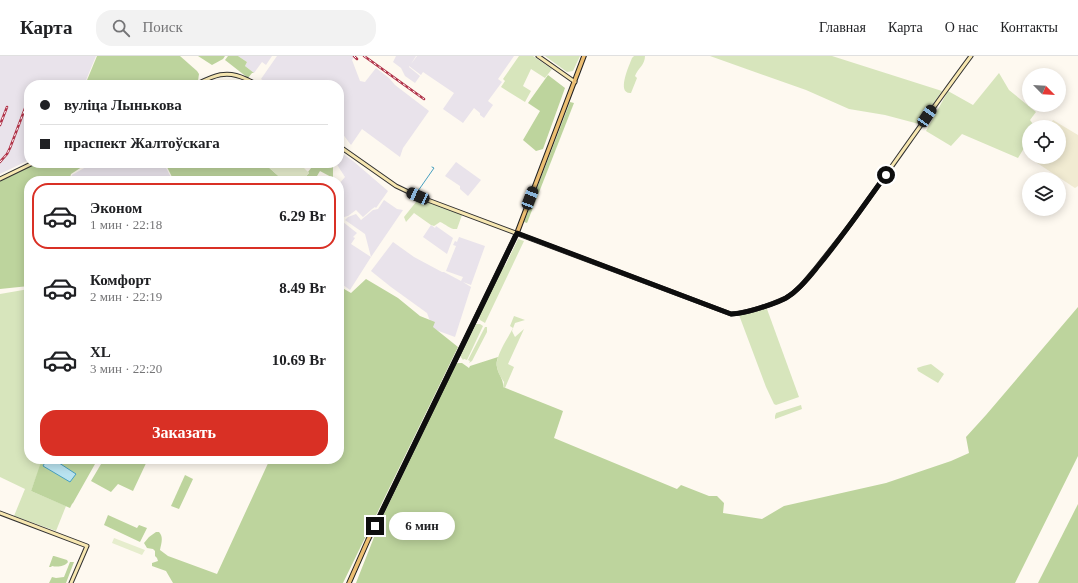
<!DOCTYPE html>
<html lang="ru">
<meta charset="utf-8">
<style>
body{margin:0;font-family:Georgia,serif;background:#f2f2f2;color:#202124;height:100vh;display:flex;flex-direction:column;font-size:15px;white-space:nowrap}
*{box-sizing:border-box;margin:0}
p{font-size:13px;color:#757577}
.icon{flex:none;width:22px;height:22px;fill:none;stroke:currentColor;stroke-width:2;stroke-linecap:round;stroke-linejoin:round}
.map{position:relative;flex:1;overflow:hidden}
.details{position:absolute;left:24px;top:120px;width:320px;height:288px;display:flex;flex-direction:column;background:#fff;border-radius:16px;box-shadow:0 2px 10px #0003}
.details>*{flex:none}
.top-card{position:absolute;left:24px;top:24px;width:320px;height:88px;border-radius:16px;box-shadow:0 2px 10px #0003;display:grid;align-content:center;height:88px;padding:0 16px;background:#fff}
.needle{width:26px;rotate:114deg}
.controls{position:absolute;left:1022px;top:12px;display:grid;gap:8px}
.controls a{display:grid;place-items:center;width:44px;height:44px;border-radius:50%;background:#fff;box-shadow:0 2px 10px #0003;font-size:20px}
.end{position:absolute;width:18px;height:18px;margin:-9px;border:5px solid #0e0e0e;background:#fff;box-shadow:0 0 0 2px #fff}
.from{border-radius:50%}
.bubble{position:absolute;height:28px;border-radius:14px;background:#fff;box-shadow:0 2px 10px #0003;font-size:13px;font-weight:700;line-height:28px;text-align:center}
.car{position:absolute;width:12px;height:24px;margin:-12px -6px;border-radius:5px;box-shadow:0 0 3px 1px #0007;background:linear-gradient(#222 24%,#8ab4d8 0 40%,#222 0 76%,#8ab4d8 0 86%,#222 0)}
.top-card b{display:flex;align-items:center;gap:14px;height:38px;font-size:15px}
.top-card b+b{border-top:1px solid #e0e0e0}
.top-card i{width:10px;height:10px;background:#202124}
ul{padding:7px 0 0;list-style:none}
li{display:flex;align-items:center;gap:12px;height:66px;margin:0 8px 6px;padding:0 8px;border:2px solid transparent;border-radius:16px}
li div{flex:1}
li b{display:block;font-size:15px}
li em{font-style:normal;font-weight:700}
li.active{border-color:#d93025}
li>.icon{width:36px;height:36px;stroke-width:1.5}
.button{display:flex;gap:8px;margin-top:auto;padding:8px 16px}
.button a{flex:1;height:46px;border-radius:16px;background:#d93025;color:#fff;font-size:16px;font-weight:700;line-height:46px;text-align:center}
header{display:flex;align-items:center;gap:24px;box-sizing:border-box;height:56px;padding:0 20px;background:#fff;border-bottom:1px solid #e0e0e0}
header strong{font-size:19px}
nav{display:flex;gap:22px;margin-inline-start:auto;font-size:14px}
.search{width:280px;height:36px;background:#f2f2f2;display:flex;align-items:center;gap:10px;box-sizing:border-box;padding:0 14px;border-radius:16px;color:#757577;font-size:15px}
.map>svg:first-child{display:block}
</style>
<header>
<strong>Карта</strong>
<div class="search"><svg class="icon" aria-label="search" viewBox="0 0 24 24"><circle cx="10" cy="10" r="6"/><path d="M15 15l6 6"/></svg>Поиск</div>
<nav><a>Главная</a><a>Карта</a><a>О нас</a><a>Контакты</a></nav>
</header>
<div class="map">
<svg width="1078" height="527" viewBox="0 0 1078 527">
<rect width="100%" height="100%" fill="#fef9f0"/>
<g fill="#e9e3eb">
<polygon points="0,0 96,0 84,29 29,29 29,104 0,118"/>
<polygon points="238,0 272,0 266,9 262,6 254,17 245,10 247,6"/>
<polygon points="277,0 353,0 354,1 352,4 360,25 365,26 376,12 389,22 395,29 429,55 403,92 400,101 362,73 351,89 342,77 339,76 339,29 270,29 261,23"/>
<polygon points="396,0 416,0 411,8 417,0 514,0 498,23 502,26 488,45 493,49 484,62 480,59 480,57 474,52 463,67 443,53 454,37 423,16 421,19 409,10 409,11 420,20 415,27 405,20 401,12 393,6"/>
<polygon points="339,95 353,105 388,135 376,152 375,151 372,153 363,161 356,154 348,160 344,161 343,166 357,177 353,181 355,182 351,188 371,201 350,234 339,226 339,128 345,121 336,107 339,107"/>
<polygon points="456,106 481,124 468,140 460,133 460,130 445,120"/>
<polygon points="93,107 159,107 165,110 173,125 70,125 72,119"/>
<polygon points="384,144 397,153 403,154 371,201 365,178 345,164 348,161 356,158 361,164 373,154 378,153"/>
<polygon points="431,169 435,172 436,170 453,182 447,198 423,181"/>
<polygon points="459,181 485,190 471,229 463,226 471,231 455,281 433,273 427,257 391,231 371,215 393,186 414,201 442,216 444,216 461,225 463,221 446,215 456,190 453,189 455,185 457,186"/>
</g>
<polygon fill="#f1ebd2" points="1053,64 1078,79 1078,130 1075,132 1028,101 1029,99 1029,101 1059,101 1059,71 1048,71"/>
<g fill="#d7e5bc">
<polygon points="519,0 533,0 552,13 545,22 531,13 523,30 531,35 525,46 501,31 505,25 503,23"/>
<polygon points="545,0 580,0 573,15 567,16"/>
<path d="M634 0H645C645 9 638 12 635 20L637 22 631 37C616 38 629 10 632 2Z"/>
<polygon points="710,0 832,0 942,35 919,68 885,59 849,53 806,34"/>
<polygon points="999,17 1009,34 1036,56 1030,64 1035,71 1029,71 1029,84 1018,102 962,78 951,90 926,75 948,35 973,49"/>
<path d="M421 143 461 157 462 159 457 173C450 174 446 168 440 166L434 170 431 169 414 157 406 166 404 161 416 146Z"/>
<polygon points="518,183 524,185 485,267 480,264 479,262 480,259 504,209 505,210"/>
<polygon points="29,233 29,403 43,403 31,435 66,450 56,475 14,460 25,433 0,421 0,238"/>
<polygon points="767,253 799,341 776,349 774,348 766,331 739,259"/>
<path d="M514 260 525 264 515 267 512 275 515 281 524 273 508 308 514 311 505 332 503 331 504 326C501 322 498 317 497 311 495 300 508 282 513 272L510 270Z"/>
<polygon points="476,268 480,268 483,270 467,304 464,303 463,304 460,300"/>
<polygon points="485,271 487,271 487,276 472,305 469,307 470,305 468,304"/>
<polygon points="931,308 944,318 938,327 918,315 917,312 923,310"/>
<polygon points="801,349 802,353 775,363 775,360 776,357"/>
</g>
<g fill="#bdd49d">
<polygon points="97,0 180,0 197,15 199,18 198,25 192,29 85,29"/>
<polygon points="198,0 225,0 223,3 212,9"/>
<polygon points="228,0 238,0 247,6 245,10 254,17 252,17 248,22 225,4"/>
<polygon points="548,19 565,32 543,93 536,95 523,84 540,55 528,47"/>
<polygon points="570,46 574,47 527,167 524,166"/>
<polygon points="37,107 88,107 71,118 69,125 29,125 29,230 0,233 0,125"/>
<polygon points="162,107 263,107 266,109 284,125 174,125 166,109"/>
<polygon points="315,107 333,107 333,122 320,115 314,125 302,125 309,117 308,116"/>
<path d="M366 223 398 242 420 260 435 266 433 271 458 291 343 527H173L166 515 152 510V507L158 505 157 502 155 500V495L153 493 147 492 144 487 149 481 156 476H159C164 481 161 488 160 494L168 500 217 518 270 403H339V230L351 237Z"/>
<path d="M1078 251V400L1015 527H356L380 466 456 308 458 307H462L469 312 470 310 498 301C497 304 496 308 497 311 498 319 504 323 503 331L563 355 554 382 677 433 681 429 709 440H717L724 447 723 457 762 463 784 450 886 427 951 405 969 397 966 381 986 359Z"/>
<polygon points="43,403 77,403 95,408 73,447 72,448 70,452 31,435 40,409"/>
<polygon points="104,403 148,403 133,435 118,428 111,436 91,425"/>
<polygon points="185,419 193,423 179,453 171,450"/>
<polygon points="1078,448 1078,527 1038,527"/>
<polygon points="108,459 137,472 139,469 147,472 140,486 104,469"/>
<path d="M53 500H54L67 504 68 506C64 511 57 511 52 510L51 511H49Z"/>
<polygon points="70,506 74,506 66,527 49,527 52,521 56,522 64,521"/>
</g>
<g fill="#e6edcd">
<polygon points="268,107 299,107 309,117 302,125 284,125 266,109"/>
<polygon points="114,482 145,494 142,499 112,487"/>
</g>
<polygon fill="#b9e3f0" stroke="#47a0c0" points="47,403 53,403 76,418 70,426 43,410"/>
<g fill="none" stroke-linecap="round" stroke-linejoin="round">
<polyline stroke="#47a0c0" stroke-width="1" points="418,135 434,112 432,111"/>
<g stroke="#303030" stroke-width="5">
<g id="secondary">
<polyline points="538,0 575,26"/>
<path d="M195 29C213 20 226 13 246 23 250 25 253 26 257 29"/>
<path d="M339 90 396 130 417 140 731 258C748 257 770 249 786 242 798 235 807 223 816 212 828 197 840 182 852 166 892 111 930 55 971 0"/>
<polyline points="0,123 33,107"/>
<polyline points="0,457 87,490 71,527"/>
</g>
</g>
<g stroke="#1f1f1f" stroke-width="5.5">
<polyline id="primary" points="349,527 368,484 517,177 584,0"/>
</g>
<use href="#secondary" stroke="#f7e7b1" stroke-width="3"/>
<use href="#primary" stroke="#ecbe72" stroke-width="3.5"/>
<g stroke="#b13349" stroke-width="2.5">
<g id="rail">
<polyline points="354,0 357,3"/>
<polyline points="364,0 424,43"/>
<polyline points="0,69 7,51"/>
<polyline points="0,106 7,98 10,92 29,42"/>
</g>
</g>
<use href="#rail" stroke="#fff" stroke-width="1" stroke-dasharray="3" stroke-linecap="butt"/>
</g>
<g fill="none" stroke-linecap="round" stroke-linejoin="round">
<path stroke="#0e0e0e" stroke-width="5" d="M375 470 517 177 731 258C743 258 780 247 789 240 801 232 810 220 819 209 843 180 864 149 886 119"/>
</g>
</svg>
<div class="controls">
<a><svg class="needle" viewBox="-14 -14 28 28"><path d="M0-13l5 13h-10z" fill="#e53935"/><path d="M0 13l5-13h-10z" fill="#757577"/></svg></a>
<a><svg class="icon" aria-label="locate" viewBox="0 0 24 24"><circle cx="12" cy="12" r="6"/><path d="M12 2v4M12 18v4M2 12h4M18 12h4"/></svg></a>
<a><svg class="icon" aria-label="layers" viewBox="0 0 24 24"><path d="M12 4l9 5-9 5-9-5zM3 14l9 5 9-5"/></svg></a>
</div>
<i class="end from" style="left:886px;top:119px"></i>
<i class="end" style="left:375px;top:470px"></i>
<div class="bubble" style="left:389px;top:456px;width:66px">6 мин</div>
<i class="car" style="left:927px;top:60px;rotate:34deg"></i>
<i class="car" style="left:418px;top:140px;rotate:294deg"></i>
<i class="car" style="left:530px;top:142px;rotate:21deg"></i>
<div class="top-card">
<b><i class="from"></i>вуліца Лынькова</b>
<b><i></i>праспект Жалтоўскага</b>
</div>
<section class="details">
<ul>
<li class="active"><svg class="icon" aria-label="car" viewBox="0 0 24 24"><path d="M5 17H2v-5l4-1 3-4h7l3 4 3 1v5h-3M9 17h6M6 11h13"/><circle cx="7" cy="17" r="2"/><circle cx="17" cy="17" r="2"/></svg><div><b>Эконом</b><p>1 мин · 22:18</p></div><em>6.29 Br</em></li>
<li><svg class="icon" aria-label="car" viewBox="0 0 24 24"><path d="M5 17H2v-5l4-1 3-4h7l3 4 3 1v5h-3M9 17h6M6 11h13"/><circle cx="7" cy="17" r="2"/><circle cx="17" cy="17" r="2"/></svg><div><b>Комфорт</b><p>2 мин · 22:19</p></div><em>8.49 Br</em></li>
<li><svg class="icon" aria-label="car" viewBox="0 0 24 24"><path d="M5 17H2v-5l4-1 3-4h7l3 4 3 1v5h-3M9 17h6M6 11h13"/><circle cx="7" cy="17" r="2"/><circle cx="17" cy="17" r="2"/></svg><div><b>XL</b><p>3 мин · 22:20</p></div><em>10.69 Br</em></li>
</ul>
<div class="button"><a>Заказать</a></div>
</section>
</div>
